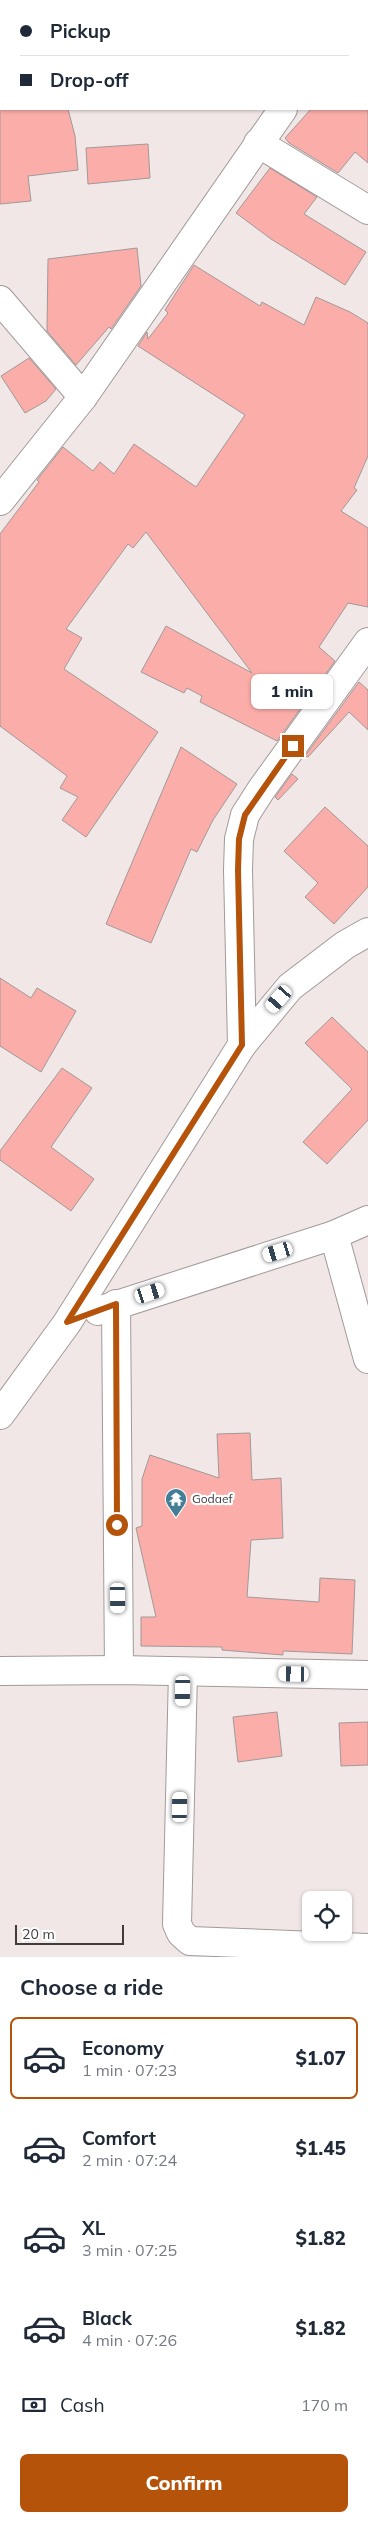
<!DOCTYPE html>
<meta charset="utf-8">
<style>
body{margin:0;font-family:Mulish,sans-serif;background:#f2f2f3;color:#1f2937;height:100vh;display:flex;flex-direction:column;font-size:19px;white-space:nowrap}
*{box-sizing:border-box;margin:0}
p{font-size:16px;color:#747a83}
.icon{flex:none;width:28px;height:28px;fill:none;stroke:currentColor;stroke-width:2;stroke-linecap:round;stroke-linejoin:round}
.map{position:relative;height:1957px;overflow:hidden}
.side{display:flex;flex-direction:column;background:#fff;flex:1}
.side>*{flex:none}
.hud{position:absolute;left:0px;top:0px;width:369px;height:110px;box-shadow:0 1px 4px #0004;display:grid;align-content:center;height:110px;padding:0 20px;background:#fff}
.fabs{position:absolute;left:302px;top:1891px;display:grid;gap:10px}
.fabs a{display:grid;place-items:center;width:50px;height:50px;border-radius:8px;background:#fff;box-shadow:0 1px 4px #0004;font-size:25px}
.scale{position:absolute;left:15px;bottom:12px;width:109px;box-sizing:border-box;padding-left:5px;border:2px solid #403c3c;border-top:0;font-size:14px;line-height:18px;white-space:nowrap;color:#403c3c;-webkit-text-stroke:4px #fff;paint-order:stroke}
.end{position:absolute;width:22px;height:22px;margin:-11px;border:6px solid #b45309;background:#fff;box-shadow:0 0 0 2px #fff}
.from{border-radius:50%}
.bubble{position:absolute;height:35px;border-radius:8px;background:#fff;box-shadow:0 1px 4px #0004;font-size:16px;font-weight:800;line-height:35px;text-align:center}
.car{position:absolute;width:15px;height:30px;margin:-15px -8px;border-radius:6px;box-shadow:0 0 4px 1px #0007;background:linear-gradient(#fff 24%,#345 0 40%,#fff 0 76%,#345 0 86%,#fff 0)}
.hud b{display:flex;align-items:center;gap:18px;height:48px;font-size:19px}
.hud b+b{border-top:1px solid #e0e1e3}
.hud i{width:12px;height:12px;background:#1f2937}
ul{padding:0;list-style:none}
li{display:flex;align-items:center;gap:15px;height:82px;margin:0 10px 8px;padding:0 10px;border:2px solid transparent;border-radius:8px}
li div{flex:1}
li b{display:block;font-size:19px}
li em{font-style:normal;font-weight:800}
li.active{border-color:#b45309}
li>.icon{width:45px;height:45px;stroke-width:1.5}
h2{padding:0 20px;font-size:22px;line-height:60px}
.pay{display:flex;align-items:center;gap:12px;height:55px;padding:0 20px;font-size:19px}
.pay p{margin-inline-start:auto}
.button{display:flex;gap:10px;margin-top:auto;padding:10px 20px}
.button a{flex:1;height:58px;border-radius:8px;background:#b45309;color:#fff;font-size:20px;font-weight:800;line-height:58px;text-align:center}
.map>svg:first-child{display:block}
</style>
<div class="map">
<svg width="368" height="1957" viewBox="0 0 368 1957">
<rect width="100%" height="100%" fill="#f0e7e6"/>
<g fill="#fbada9" stroke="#a19998">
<polygon points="0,105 1,109 68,109 75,136 78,170 28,176 31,201 0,204"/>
<polygon points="311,109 368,109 368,163 355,152 338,173 289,143 285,138"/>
<polygon points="148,144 150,178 88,184 86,148"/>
<polygon points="270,168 317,197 304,214 366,252 345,285 271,239 236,213"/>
<polygon points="137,248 141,286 111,329 109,327 76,365 47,331 48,259"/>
<polygon points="194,265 260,306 262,302 304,325 316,297 350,312 368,323 368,456 354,488 357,490 341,511 368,528 368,607 348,603 319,647 335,661 277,741 200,702 202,696 187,688 184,693 141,672 166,626 252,673 146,532 133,548 128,544 66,629 82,638 64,669 158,732 86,837 62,820 78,797 60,788 67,776 0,726 0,534 39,482 37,480 63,447 93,471 100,462 114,474 134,444 196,487 245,415 138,346 147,332 148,339 168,313 165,310"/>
<polygon points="29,358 56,389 46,401 25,413 1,376"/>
<polygon points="359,682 368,690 368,730 349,712 308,757 305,756"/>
<polygon points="181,747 237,784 213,820 197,852 191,849 151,943 106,924"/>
<polygon points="292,774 298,779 278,800 275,797"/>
<polygon points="325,807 368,846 368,887 334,924 305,897 318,883 284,851"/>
<polygon points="0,978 31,998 37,988 76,1011 41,1072 0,1046"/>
<polygon points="332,1017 368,1052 368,1120 327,1164 303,1142 352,1089 305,1043"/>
<polygon points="62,1068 92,1088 51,1147 94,1179 71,1211 0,1160 0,1151"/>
<polygon points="250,1433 252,1480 281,1478 283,1538 251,1540 247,1597 319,1602 320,1578 355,1580 352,1654 283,1651 283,1655 222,1650 222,1647 141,1646 141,1617 156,1617 136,1528 142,1526 142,1479 150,1455 219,1478 217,1434"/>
<polygon points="277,1712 282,1756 238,1762 233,1717"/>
<polygon points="368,1722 368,1765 341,1766 339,1723"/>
</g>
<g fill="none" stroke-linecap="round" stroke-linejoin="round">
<g stroke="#a29a99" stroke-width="30">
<g id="minor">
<polyline points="261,0 261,1"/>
<polyline points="368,3 368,2"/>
<polyline points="258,143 368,210"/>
<polyline points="0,300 83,397"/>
<polyline points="0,501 83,397 283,109"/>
<polyline points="242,1045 238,870 239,839 245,815 261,790 368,642"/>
<polyline points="368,1220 334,1235 368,1359"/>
<polyline points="116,1304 119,1670"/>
<polyline points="98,1311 334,1235"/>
<polyline points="0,1415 67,1323 242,1045 290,987 345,945 368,932"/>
<polyline points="0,1671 119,1670 368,1675"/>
<polyline points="183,1672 177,1924 181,1933 190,1941 368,1948"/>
</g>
</g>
<use href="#minor" stroke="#fff" stroke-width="28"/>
</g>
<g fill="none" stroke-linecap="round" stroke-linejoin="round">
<polyline stroke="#b45309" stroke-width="6" points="117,1525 116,1304 67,1322 242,1045 238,870 239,839 245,815 293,746"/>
</g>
<defs>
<g id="temple-pin" transform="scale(1.125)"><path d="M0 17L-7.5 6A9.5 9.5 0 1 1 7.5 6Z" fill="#427f96" stroke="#fff"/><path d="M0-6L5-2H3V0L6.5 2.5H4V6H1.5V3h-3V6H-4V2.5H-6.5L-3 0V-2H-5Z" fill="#fff"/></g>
</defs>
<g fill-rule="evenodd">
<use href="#temple-pin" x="176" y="1499"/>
</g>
<g text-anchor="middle" stroke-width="4.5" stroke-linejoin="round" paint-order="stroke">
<g font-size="12" fill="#403c3c" stroke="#fff" text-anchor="start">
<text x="192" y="1503">Godaef</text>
</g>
</g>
</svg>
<div class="fabs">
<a><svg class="icon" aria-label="locate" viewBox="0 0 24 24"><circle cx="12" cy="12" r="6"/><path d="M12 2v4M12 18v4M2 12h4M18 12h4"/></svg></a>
</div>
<div class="scale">20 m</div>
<i class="end from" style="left:117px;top:1525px"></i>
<i class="end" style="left:293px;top:746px"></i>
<div class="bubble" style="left:251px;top:674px;width:82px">1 min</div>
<i class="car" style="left:279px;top:999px;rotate:221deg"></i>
<i class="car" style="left:278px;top:1252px;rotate:253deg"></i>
<i class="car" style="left:150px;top:1293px;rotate:72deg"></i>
<i class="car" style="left:118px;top:1598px;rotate:179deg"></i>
<i class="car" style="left:294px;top:1674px;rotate:271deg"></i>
<i class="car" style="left:183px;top:1691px;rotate:181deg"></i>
<i class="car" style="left:180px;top:1807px;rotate:1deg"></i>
<div class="hud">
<b><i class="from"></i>Pickup</b>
<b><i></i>Drop-off</b>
</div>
</div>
<section class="side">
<h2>Choose a ride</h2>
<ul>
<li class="active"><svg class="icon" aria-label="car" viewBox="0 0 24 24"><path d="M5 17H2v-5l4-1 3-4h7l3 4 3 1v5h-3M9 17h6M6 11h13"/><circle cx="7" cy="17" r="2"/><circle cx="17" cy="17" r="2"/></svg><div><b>Economy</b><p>1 min · 07:23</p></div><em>$1.07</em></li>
<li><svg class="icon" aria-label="car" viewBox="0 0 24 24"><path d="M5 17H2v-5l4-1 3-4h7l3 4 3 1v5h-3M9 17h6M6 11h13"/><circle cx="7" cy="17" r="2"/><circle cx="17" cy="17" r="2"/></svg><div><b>Comfort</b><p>2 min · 07:24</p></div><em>$1.45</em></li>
<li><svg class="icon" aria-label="car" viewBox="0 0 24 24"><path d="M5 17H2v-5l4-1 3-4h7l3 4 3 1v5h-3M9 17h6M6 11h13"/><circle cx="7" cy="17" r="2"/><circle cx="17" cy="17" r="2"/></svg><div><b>XL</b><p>3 min · 07:25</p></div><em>$1.82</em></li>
<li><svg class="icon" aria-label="car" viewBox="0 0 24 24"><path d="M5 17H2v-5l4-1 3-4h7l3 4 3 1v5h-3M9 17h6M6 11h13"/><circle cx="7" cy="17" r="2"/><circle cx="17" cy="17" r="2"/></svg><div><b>Black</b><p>4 min · 07:26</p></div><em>$1.82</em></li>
</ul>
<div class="pay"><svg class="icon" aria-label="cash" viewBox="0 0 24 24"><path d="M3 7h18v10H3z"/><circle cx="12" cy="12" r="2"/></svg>Cash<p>170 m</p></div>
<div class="button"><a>Confirm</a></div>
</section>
